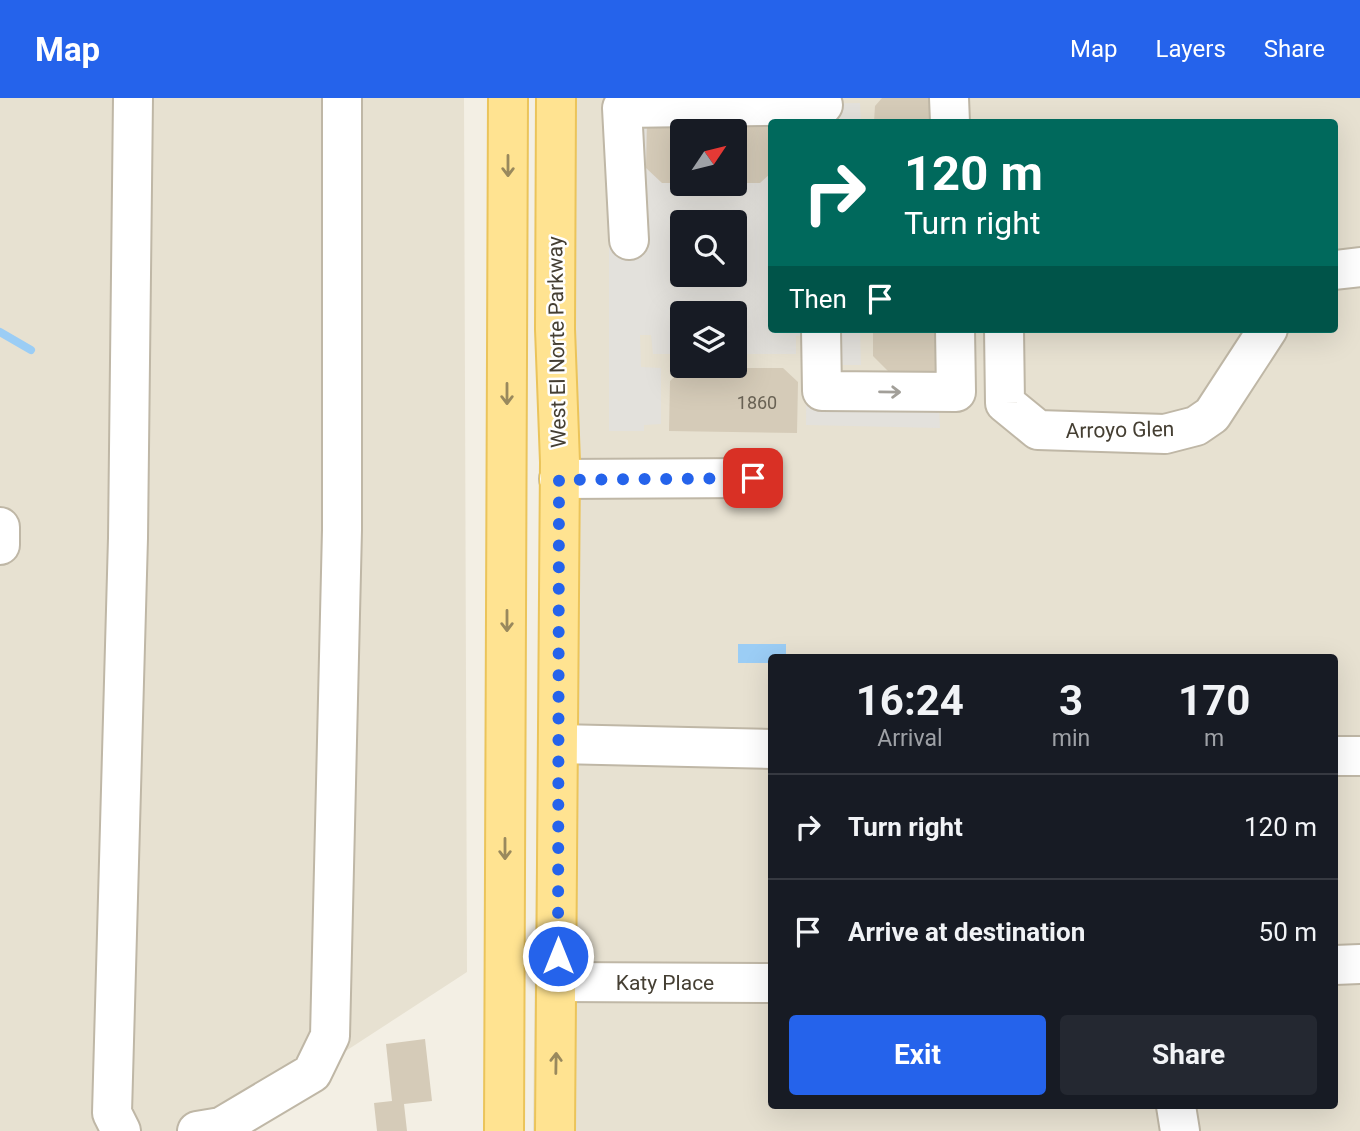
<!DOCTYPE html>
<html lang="en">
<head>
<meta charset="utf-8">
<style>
	:root { --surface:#171b24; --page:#242831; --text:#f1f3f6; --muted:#9ea1a6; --line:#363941; --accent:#2563eb }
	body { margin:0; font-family:Roboto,sans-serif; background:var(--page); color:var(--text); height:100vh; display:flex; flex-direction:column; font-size:26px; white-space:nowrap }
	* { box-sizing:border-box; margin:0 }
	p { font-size:23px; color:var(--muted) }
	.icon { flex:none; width:38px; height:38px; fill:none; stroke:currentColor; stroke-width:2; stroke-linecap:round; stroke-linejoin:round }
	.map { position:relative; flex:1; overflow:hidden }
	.side { position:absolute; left:768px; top:556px; width:570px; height:455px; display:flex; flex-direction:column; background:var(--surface); border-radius:7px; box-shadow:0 7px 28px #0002 }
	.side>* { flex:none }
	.guide { position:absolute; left:768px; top:21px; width:570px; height:214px; border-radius:7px; box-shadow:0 7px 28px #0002; background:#00695c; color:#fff; overflow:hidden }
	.needle { width:46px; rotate:55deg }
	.fabs { position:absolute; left:670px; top:21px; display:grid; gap:14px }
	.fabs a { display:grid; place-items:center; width:77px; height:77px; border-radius:7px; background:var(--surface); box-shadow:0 7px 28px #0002; font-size:35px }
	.pin { position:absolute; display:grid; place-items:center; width:60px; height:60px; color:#fff; margin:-30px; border-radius:14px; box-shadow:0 4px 10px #0006 }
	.me { position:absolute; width:77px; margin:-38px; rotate:0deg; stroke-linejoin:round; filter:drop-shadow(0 0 5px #0008) }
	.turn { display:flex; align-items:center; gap:24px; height:147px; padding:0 21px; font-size:32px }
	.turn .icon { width:91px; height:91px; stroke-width:2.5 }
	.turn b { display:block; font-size:49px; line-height:60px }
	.then { display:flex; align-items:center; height:66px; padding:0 21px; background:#0003; gap:14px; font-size:26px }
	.eta { display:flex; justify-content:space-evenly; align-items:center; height:119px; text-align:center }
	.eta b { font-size:42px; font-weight:700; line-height:49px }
	.primary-button { display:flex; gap:14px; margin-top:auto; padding:14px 21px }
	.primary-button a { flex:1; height:80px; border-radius:7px; background:var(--accent); color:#fff; font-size:28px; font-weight:700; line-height:80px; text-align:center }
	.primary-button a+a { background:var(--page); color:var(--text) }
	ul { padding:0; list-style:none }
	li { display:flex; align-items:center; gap:21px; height:105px; padding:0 21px; border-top:2px solid var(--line) }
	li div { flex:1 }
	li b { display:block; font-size:26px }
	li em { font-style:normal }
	header { display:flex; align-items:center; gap:42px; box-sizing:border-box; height:98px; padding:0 35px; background:var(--accent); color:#fff }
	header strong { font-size:33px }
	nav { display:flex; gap:38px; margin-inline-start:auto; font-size:24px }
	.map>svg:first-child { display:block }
	.residential { fill:#e7e1d1; fill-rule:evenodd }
	.parking { fill:#e3e1dc; fill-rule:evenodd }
	.water { fill:#9bcdf5 }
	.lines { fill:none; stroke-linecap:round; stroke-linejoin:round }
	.stream { stroke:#9bcdf5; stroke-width:8 }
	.building { fill:#d5cbb8 }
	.minor-casing { stroke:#bfb7a6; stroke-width:42 }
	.major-casing { stroke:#ebc45a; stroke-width:42 }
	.minor { stroke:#fff; stroke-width:38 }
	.major { stroke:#ffe391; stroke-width:38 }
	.oneway { stroke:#99895d }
	.oneway2 { stroke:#a29f99 }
	.route { stroke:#2563eb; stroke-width:12; stroke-dasharray:0 21.6 }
	.labels { text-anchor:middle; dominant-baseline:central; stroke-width:5; stroke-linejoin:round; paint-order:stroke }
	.number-label { font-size:18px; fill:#696254 }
	.street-label { font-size:21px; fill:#453f33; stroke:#fff }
</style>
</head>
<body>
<header>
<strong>Map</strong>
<nav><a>Map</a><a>Layers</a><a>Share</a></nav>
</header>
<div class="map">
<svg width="1360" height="1033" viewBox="0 0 1360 1033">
	<rect width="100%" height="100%" fill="#f3efe4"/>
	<path class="residential" d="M 0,0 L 464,0 L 467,874 L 223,1033 L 0,1033 Z
		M 545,0 L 1360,0 L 1360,1033 L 533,1033 ZM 772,24 L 1335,24 L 1335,231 L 772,231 ZM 682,33 L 735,33 L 735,86 L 682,86 ZM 682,124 L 735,124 L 735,177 L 682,177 ZM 682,215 L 735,215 L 735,268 L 682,268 ZM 772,560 L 1335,560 L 1335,1008 L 772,1008 Z"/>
	<path class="parking" d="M 860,5 L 861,24 L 772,24 L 772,231 L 860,231 L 861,267 L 838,267 L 838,276 L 937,277 L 940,330 L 806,327 L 807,238 L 796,238 L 796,256 L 735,256 L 735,215 L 682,215 L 682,256 L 653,256 L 651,237 L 640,237 L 641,269 L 661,270 L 661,326 L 644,327 L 644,333 L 609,333 L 609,8 ZM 682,33 L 735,33 L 735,86 L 682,86 ZM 682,124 L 735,124 L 735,177 L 682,177 Z"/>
	<path class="water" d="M 738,546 L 786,546 L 786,560 L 772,560 L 772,565 L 738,565 Z"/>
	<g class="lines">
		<path class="stream" d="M 0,234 L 31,252"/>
	</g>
	<path class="building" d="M 882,0 L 939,0 L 939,24 L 874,24 L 875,8 Z
		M 647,21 L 772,24 L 772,74 L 760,85 L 735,85 L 735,33 L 682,33 L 682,85 L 662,85 L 646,70 Z
		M 873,231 L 937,231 L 937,273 L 888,273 L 873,258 Z
		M 684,270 L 783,270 L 798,284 L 797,335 L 669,333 L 670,283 Z
		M 425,941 L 432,1003 L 404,1006 L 407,1033 L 377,1033 L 374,1005 L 392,1003 L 386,946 Z"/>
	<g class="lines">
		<defs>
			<path id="minor" d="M 949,0 L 950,24
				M 629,142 L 622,10 L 823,7
				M 1335,172 L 1360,169
				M 821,231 L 822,293 L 956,294 L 955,231
				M 1004,231 L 1005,305 L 1038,332 L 1165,336 L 1196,328 L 1212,317 L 1268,231
				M 559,381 L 753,380
				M 0,429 L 0,447
				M 558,646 L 772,651
				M 1335,658 L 1360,658
				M 1335,867 L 1360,866
				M 558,884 L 772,885
				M 1176,1008 L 1180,1033
				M 121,1033 L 112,1015 L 128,440 L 133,0
				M 197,1033 L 221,1029 L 312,975 L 330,938 L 342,432 L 342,0"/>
			<path id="major" d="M 504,1033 L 508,0
				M 555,1033 L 560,364 L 555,231 L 556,0"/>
		</defs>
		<use href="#minor" class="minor-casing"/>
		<use href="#major" class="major-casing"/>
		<use href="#minor" class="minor"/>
		<use href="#major" class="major"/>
	</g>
	<defs><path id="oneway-shaft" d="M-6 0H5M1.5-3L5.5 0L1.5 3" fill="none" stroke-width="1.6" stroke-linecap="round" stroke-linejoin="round" transform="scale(1.75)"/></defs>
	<g class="oneway">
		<use href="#oneway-shaft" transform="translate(508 68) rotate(90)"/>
		<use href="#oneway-shaft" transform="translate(507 296) rotate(90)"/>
		<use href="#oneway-shaft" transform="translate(507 523) rotate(90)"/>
		<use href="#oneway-shaft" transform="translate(505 751) rotate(90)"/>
		<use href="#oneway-shaft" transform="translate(556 965) rotate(-89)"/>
	</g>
	<use class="oneway2" href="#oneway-shaft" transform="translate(890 294) rotate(1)"/>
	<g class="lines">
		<path class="route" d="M 558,858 L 559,382 L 753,380"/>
	</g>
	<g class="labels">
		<g class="number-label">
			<text x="757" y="304">1860</text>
		</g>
		<g class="street-label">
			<text transform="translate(557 244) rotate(-91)">West El Norte Parkway</text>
			<text transform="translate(1120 332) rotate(-1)">Arroyo Glen</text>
			<text x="665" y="885">Katy Place</text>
		</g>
	</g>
</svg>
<div class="fabs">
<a><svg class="needle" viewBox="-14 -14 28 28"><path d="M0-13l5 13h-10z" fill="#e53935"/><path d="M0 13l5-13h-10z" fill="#9ea1a6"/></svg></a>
<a><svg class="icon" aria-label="search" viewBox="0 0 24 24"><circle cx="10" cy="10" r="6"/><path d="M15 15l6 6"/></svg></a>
<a><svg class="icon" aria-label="layers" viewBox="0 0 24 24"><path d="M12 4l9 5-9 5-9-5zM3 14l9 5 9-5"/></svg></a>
</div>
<div class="pin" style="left:753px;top:380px;background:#d93025"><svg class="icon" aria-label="arrive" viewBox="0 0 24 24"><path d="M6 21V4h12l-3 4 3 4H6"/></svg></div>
<svg class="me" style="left:558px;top:858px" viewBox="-20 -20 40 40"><circle r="17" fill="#2563eb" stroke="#fff" stroke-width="3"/><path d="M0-11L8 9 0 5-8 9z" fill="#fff"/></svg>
<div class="guide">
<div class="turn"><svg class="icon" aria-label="right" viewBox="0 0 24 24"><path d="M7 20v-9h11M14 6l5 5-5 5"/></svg><div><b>120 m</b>Turn right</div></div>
<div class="then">Then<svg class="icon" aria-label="arrive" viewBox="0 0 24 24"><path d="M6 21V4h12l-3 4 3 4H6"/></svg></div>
</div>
<section class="side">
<div class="eta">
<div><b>16:24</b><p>Arrival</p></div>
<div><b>3</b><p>min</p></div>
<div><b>170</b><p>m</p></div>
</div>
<ul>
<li><svg class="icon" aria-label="right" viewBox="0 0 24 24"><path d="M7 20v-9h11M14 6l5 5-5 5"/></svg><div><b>Turn right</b></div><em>120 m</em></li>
<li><svg class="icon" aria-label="arrive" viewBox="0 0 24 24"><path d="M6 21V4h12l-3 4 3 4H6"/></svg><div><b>Arrive at destination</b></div><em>50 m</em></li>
</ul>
<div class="primary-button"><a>Exit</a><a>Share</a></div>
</section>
</div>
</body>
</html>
